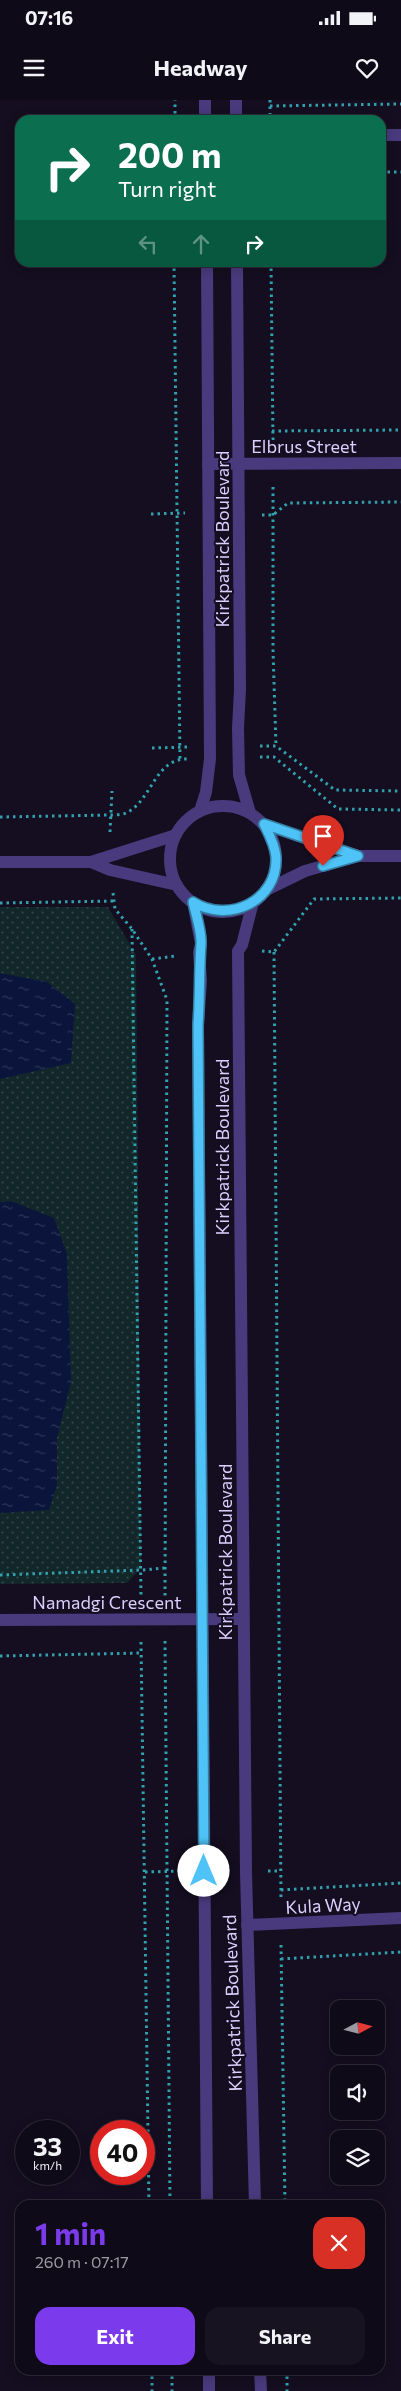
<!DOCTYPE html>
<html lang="en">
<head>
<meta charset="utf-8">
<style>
	:root { --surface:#0f0a18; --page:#181321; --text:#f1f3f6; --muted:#9b9aa2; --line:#2f2b37; --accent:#7c3aed }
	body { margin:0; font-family:Commissioner,sans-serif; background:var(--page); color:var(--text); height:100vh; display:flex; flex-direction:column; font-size:19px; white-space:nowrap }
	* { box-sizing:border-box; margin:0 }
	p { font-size:16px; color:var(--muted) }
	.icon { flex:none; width:28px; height:28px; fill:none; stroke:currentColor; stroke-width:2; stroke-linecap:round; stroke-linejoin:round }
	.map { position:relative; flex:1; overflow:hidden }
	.details { position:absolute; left:15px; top:2100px; width:370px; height:175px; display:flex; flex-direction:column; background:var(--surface); border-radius:15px; box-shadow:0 2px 12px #0003,0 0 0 1px var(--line) }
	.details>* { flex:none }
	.guide { position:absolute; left:15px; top:15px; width:371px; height:152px; border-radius:15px; box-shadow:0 2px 12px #0003,0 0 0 1px var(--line); background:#0b6e4f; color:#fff; overflow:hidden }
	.needle { width:32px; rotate:83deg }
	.fabs { position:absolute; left:330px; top:1900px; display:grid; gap:10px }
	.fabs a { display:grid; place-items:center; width:55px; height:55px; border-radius:10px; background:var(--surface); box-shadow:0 2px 12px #0003,0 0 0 1px var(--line); font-size:25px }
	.speed { position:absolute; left:15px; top:2020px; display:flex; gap:10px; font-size:25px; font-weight:700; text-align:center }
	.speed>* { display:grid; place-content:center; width:65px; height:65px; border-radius:50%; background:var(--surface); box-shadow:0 2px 12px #0003,0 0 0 1px var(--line); line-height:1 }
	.speed small { font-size:12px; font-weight:400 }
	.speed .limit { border:8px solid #d22; background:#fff; color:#111 }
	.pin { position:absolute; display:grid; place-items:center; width:42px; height:42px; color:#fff; margin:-51px -21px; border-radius:50% 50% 50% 0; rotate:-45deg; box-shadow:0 0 5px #0007 }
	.pin .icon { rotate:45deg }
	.me { position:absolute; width:55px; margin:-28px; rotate:0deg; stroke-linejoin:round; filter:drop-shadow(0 0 4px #0008) }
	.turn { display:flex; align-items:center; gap:18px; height:105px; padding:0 20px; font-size:22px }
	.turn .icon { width:65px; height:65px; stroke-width:2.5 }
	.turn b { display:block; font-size:35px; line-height:42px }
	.lanes { display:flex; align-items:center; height:48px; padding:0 20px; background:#0003; justify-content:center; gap:25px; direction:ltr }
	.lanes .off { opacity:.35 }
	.round { display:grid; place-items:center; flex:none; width:52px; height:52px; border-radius:15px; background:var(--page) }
	.head { display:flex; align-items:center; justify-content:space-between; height:85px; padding:0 20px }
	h1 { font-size:30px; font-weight:700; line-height:38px; color:var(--accent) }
	.action { display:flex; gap:10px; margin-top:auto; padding:10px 20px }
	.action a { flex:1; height:58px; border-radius:15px; background:var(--accent); color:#fff; font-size:20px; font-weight:700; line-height:58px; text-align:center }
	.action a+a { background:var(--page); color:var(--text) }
	.status { display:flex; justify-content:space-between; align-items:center; height:35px; padding:0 25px; background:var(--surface); direction:ltr }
	.status svg { height:14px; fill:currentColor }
	header { display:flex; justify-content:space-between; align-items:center; height:65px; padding:0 20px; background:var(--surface); font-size:22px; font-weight:700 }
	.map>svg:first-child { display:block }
	.park { fill:url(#park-dots) }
	.water { fill:url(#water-ripples) }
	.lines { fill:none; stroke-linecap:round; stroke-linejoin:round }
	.path { stroke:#32a1ae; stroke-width:3; stroke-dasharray:2.5 4; stroke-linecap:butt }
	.minor { stroke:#483a7d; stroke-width:12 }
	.tertiary { stroke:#483a7d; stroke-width:12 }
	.route-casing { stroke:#337fa1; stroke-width:12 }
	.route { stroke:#4fc3f7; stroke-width:9 }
	.labels { text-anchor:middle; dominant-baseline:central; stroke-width:4; stroke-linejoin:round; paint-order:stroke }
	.street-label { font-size:18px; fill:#dbcffd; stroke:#140e20 }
</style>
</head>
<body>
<div class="status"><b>07:16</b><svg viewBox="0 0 49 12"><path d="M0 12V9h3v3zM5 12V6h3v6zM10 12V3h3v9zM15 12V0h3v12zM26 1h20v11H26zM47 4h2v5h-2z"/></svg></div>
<header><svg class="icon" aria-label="menu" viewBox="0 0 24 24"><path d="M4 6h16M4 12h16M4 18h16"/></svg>Headway<svg class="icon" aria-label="heart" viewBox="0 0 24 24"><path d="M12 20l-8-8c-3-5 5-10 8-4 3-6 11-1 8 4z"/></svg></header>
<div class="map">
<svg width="401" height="2291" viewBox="0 0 401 2291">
	<defs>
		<pattern id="park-dots" width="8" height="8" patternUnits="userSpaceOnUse" patternTransform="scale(1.25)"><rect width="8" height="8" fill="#11272a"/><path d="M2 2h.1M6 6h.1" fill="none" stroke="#33454a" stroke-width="1.8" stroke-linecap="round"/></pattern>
		<pattern id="water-ripples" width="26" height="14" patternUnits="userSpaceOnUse" patternTransform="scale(1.25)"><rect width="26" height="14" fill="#0b153c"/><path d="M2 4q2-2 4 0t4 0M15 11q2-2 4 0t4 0" fill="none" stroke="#2e3659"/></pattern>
	</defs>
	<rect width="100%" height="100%" fill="#140e20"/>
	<path class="park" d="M 0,807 L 108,807 L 136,855 L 141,1468 L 127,1483 L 0,1484 Z"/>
	<path class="water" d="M 0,873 L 47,882 L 75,904 L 71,963 L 0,979 Z
		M 11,1101 L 54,1118 L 67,1154 L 71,1282 L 57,1338 L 57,1385 L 49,1410 L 0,1413 L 0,1102 Z"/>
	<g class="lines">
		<path class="path" d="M 270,0 L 270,20
			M 270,6 L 401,4
			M 175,20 L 175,0
			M 381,72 L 401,72
			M 174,162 L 180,659
			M 271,162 L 273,341
			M 272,331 L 401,330
			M 273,387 L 273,550 L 276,646
			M 151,414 L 185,413
			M 262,415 L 273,415 L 288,403 L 401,402
			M 260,646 L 276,646 L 335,690 L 401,691
			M 152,648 L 189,647
			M 260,657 L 274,657 L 338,709 L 401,710
			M 0,717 L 110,715 C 115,715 121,715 126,713 C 152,701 154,659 187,659
			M 110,732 L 112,691
			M 113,793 L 115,809 L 132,829 L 152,859 L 167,900 L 165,1497
			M 0,803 L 114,801
			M 132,829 L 141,1498
			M 262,851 L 274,852 L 314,799 L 401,798
			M 274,852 L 281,1801
			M 152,859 L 176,856
			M 0,1475 L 142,1470 L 165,1468
			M 165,1541 L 170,2105
			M 141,1542 L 149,2105
			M 0,1556 L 142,1553
			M 268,1771 L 280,1771
			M 145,1772 L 182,1771
			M 281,1790 L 401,1783
			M 281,1845 L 285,2105
			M 281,1859 L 401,1852
			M 152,2270 L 152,2291
			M 172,2270 L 172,2291
			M 287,2270 L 287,2291"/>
		<path class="minor" d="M 381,35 L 401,35
			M 208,364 L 401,363
			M 0,1520 L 243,1519
			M 247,1825 L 401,1818"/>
		<path class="tertiary" d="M 205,0 L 205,20
			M 236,0 L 236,20
			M 237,162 L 240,590 L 238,628 L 239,675 L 250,713
			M170 759a53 53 0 1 1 106 0a53 53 0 1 1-106 0Z
			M 200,711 L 206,692 L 210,659 L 207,162
			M 263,724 L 358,756
			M 0,762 L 91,762 L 176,735
			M 91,762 L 110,770 L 177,785
			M 266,790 L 305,771 L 358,756 L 401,756
			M 193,802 L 201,844 L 199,852 L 201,881 L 198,925 L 207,2105
			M 253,802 L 242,845 L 238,851 L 246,1772 L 255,2105
			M 209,2270 L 209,2291
			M 260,2270 L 261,2291"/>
	</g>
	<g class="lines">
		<defs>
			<path id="route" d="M 204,1771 L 198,925 C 200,898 199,871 201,844 C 202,832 196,815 193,802 C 229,824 278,801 276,757 C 275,745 269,734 264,724 L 358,756 L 323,766"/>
		</defs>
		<use href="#route" class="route-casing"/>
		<use href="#route" class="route"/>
	</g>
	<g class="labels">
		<g class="street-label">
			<text x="304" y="346">Elbrus Street</text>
			<text transform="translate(222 439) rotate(-90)">Kirkpatrick Boulevard</text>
			<text transform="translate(222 1047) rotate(-90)">Kirkpatrick Boulevard</text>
			<text transform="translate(225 1452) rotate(-90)">Kirkpatrick Boulevard</text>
			<text x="107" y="1502">Namadgi Crescent</text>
			<text transform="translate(323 1805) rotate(-3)">Kula Way</text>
			<text transform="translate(232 1903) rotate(-92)">Kirkpatrick Boulevard</text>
		</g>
	</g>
</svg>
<div class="fabs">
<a><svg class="needle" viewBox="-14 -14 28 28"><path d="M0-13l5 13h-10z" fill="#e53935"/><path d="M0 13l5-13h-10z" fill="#9b9aa2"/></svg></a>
<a><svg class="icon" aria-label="sound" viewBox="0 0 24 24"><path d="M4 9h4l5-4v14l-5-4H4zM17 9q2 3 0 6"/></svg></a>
<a><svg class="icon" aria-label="layers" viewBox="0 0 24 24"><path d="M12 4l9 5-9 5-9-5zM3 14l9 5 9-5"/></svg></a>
</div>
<div class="speed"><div>33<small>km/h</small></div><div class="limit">40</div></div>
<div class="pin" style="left:323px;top:766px;background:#d93025"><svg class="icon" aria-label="arrive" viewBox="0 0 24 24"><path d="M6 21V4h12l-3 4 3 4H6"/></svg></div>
<svg class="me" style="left:204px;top:1771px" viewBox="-20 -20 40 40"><circle r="19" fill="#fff"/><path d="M0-13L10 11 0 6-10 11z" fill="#4fc3f7"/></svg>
<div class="guide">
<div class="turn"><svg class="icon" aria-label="right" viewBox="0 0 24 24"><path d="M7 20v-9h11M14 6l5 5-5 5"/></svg><div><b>200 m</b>Turn right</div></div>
<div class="lanes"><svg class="icon off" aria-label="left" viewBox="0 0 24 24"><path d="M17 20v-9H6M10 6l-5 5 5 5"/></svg><svg class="icon off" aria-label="ahead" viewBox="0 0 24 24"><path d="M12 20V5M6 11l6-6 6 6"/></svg><svg class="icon" aria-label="right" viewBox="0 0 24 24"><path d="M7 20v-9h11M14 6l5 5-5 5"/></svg></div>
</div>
<section class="details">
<div class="head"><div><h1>1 min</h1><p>260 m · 07:17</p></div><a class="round" style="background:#d93025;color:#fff"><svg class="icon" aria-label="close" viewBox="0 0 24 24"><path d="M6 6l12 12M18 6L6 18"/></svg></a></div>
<div class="action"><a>Exit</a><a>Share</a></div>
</section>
</div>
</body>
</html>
